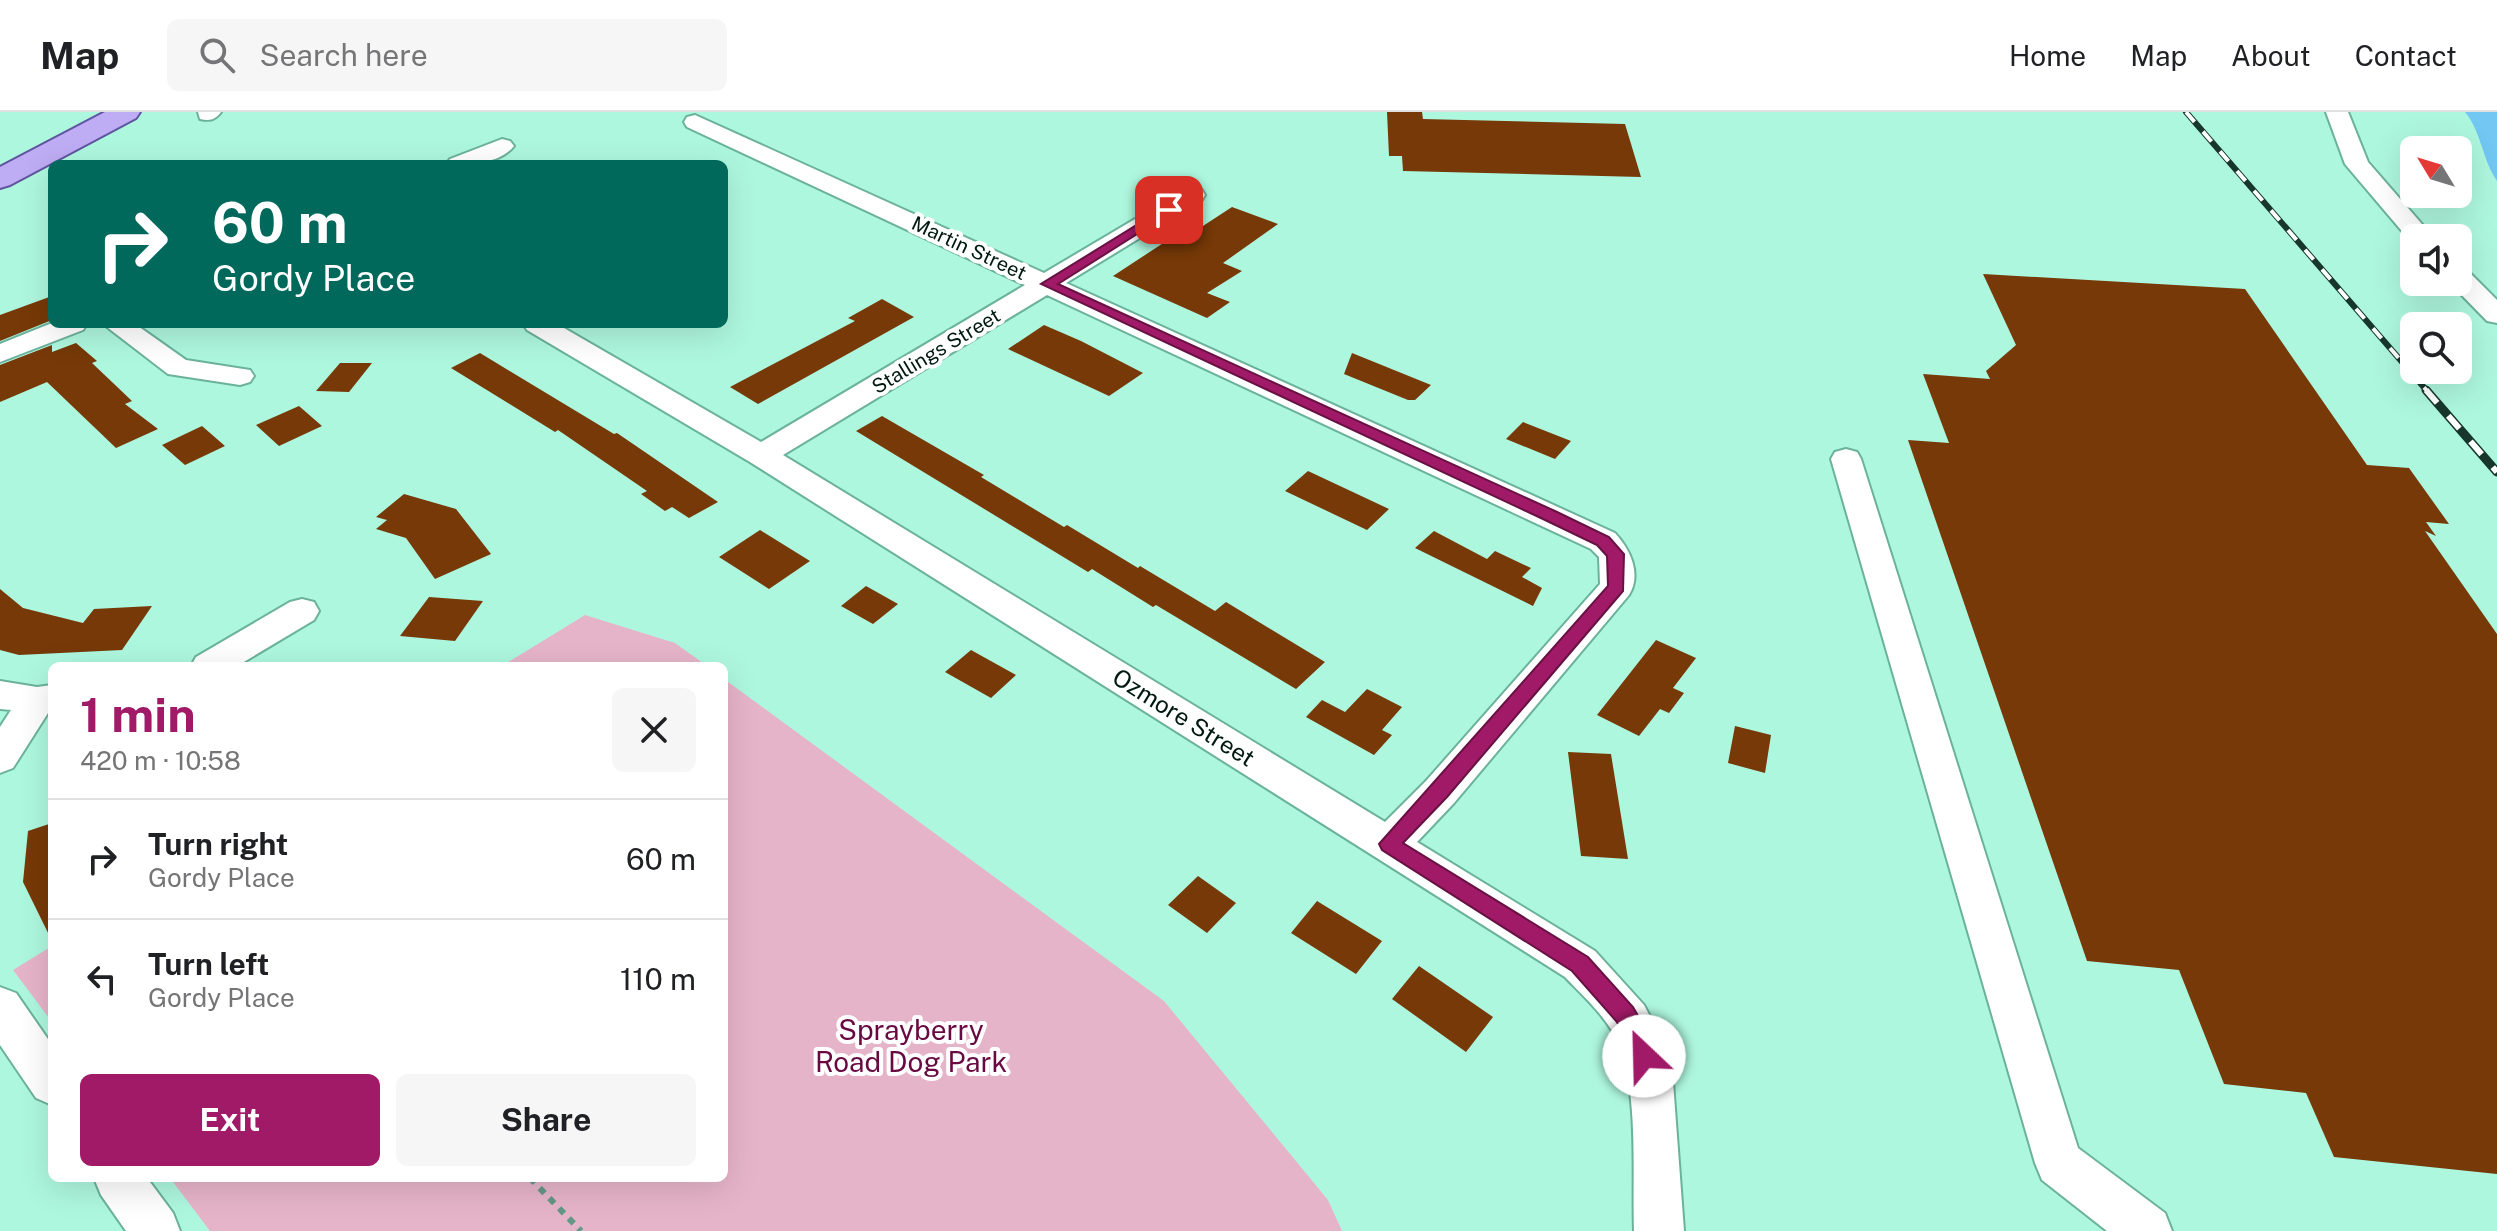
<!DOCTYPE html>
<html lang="en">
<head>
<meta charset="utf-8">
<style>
	:root { --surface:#fff; --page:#f6f6f6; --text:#202124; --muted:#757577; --line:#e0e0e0; --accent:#a01a67 }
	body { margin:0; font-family:"Public Sans",sans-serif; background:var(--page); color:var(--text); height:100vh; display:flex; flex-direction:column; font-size:30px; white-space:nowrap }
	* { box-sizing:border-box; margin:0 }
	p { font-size:26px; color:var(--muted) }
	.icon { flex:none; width:44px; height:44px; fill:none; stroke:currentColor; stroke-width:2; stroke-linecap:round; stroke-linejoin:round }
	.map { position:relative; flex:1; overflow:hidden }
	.side { position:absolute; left:48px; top:550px; width:680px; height:520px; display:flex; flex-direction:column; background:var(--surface); border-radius:12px; box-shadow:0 8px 32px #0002 }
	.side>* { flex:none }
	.top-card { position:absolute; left:48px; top:48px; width:680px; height:168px; border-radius:12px; box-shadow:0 8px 32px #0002; background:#00695c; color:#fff; overflow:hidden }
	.needle { width:52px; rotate:308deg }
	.fabs { position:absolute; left:2400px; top:24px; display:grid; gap:16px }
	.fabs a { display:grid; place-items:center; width:72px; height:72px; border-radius:12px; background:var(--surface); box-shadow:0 8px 32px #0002; font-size:40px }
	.pin { position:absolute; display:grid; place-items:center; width:68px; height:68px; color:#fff; margin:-34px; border-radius:16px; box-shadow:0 4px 12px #0006 }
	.me { position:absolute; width:88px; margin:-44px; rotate:336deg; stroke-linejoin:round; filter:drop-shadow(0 0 6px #0008) }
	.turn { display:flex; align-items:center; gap:28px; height:168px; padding:0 32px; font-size:36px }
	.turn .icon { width:104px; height:104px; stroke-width:2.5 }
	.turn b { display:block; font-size:56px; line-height:68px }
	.round { display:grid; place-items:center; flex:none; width:84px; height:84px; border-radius:12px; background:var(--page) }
	.head { display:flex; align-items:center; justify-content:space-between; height:136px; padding:0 32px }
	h1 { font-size:48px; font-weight:700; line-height:60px; color:var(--accent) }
	.primary-button { display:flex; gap:16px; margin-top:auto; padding:16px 32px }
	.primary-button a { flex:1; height:92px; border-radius:12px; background:var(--accent); color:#fff; font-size:32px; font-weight:700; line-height:92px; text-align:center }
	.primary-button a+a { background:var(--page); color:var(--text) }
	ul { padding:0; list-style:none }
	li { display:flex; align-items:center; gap:24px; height:120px; padding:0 32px; border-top:2px solid var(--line) }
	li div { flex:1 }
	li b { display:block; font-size:30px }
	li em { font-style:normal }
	header { display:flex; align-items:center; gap:48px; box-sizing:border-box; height:112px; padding:0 40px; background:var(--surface); border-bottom:2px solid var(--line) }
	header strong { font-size:38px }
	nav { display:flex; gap:44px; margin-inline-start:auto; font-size:28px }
	.search { width:560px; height:72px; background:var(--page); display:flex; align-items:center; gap:20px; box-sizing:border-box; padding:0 28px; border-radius:12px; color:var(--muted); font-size:30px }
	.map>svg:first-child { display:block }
	.green { fill:#e6b4c9 }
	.water { fill:#72c8f3 }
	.building { fill:#763907 }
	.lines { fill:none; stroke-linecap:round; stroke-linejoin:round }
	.minor-casing { stroke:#6bb29c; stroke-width:4 }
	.major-casing { stroke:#5f559f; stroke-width:4 }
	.path { stroke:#639786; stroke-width:6; stroke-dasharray:7 7; stroke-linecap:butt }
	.minor { fill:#fff; fill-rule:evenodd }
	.major { fill:#beacf4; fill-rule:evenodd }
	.rail-far1-casing { stroke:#17372d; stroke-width:6 }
	.rail-casing { stroke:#17372d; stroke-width:9 }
	.rail-far1 { stroke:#fff; stroke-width:4; stroke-dasharray:13; stroke-linecap:butt }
	.rail { stroke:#fff; stroke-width:6; stroke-dasharray:17; stroke-linecap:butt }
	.route { fill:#a01a67; stroke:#681143; stroke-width:2 }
	.labels { text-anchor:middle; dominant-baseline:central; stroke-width:8; stroke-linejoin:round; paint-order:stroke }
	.far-street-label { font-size:20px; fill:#001911; stroke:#fff }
	.street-label { font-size:24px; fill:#001911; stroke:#fff }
	.near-park-label { font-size:28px; fill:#680a41; stroke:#fff }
</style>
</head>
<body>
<header>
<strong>Map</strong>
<div class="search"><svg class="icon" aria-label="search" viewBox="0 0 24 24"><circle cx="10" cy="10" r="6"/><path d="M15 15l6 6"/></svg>Search here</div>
<nav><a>Home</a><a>Map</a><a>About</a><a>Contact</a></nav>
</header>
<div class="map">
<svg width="2497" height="1119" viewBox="0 0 2497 1119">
	<rect width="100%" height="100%" fill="#aef7df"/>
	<path class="green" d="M 585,503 L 675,531 L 707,554 L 502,554 Z
		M 724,567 L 1164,889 L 1328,1088 L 1342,1119 L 210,1119 L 170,1066 L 724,1066 Z
		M 52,834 L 52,910 L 13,858 Z"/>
	<path class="water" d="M 2465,0 L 2497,0 L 2497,69 C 2482,47 2482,21 2465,0 Z"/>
	<path class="building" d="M 1387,0 L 1422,0 L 1423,7 L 1625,12 L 1641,65 L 1403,59 L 1402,44 L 1389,44 Z
		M 1232,95 L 1278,112 L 1223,151 L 1242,159 L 1207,181 L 1230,190 L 1207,206 L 1113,164 L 1171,126 L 1180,129 Z
		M 1983,162 L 2245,177 L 2367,353 L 2409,356 L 2449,412 L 2426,410 L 2436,424 L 2425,419 L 2497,522 L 2497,1062 L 2334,1045 L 2306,981 L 2224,972 L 2179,858 L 2087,849 L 1908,328 L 1949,331 L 1923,262 L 1990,267 L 1986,259 L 2016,233 Z
		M 52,184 L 52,208 L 0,229 L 0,203 Z
		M 882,187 L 914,205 L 758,292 L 730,275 L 855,209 L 848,206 Z
		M 1044,213 L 1081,229 L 1143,261 L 1109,284 L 1008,237 Z
		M 76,231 L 97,249 L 92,251 L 132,289 L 125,292 L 158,317 L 116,336 L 47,270 L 0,290 L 0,253 L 52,233 L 52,240 Z
		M 480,241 L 614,322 L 617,321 L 718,390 L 689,406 L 672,395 L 665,399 L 641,382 L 647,379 L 558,318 L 555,320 L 451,256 Z
		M 1352,241 L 1431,273 L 1415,288 L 1408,288 L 1344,262 Z
		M 340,251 L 372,251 L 349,280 L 316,279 Z
		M 299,294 L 322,314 L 279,334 L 256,313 Z
		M 882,304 L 984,363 L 981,365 L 1064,415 L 1067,413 L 1138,456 L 1140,454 L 1215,499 L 1226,490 L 1325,550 L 1296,577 L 1156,493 L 1153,495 L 1092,457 L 1088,460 L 856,319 Z
		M 1523,310 L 1571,329 L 1555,347 L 1506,327 Z
		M 202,314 L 225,334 L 185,353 L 162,333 Z
		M 1308,359 L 1389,397 L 1367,418 L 1285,379 Z
		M 404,382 L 456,397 L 491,442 L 435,467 L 406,426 L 376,417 L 387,408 L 376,405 Z
		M 760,418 L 810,449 L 769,477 L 719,445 Z
		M 1434,419 L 1487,447 L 1495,439 L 1531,456 L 1522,465 L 1542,476 L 1533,494 L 1415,436 Z
		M 866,474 L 898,492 L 873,512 L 841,494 Z
		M 0,477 L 23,496 L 83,511 L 94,497 L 152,494 L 122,538 L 19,543 L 0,538 Z
		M 429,485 L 483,489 L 455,529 L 400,524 Z
		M 1656,528 L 1696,546 L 1673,576 L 1684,581 L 1669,601 L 1660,597 L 1639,624 L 1597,603 Z
		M 971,538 L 1016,563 L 991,586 L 945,560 Z
		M 1367,577 L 1402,595 L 1382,618 L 1392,623 L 1374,643 L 1306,605 L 1322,588 L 1345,600 Z
		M 1735,614 L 1771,623 L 1765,661 L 1728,651 Z
		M 1568,640 L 1611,642 L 1628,747 L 1581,744 Z
		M 52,711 L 52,829 L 23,770 L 28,719 Z
		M 1198,764 L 1236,791 L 1207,821 L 1168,793 Z
		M 1317,789 L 1382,829 L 1356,862 L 1291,821 Z
		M 1419,854 L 1493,905 L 1466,940 L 1392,887 Z"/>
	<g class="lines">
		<defs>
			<path id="minor" d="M 198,0 L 221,0 C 215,8 210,9 200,7 Z
				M 2326,0 L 2348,0 L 2368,50 L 2434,126 L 2414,126 L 2412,131 L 2345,52 Z
				M 695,3 L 1044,161 L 1184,78 L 1202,78 L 1205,83 L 1202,88 L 1066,171 L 1615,421 C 1630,437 1642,462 1629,483 L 1454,691 L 1417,730 L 1595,839 L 1644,893 L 1663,929 L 1673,970 L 1684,1119 L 1634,1119 C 1632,1062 1639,986 1619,933 C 1609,907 1584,885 1565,865 L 750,350 L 527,218 L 523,212 L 557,212 L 761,330 L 1025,173 L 687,15 L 684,10 L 687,5 ZM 1047,183 L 1591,437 L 1599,445 L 1600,472 L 1426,669 L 1385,710 L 783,343 Z
				M 502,27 L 510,29 L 514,34 C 499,53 468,52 446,52 L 450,47 Z
				M 2458,156 L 2467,158 L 2497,188 L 2497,211 L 2487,209 L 2449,170 L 2458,170 Z
				M 52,211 L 87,212 L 83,218 L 0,250 L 0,232 Z
				M 103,212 L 135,212 L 186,248 L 250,258 L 254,264 L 250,270 L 240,273 L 168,262 Z
				M 1846,337 L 1857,340 L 1861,347 L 2078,1036 L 2165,1101 L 2172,1119 L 2107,1119 L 2042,1068 L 2035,1051 L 1831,347 L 1835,340 Z
				M 302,487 L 314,490 L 319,499 L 314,508 L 237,554 L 191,554 L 196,545 L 290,490 Z
				M 0,569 L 37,575 L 52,573 L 52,601 L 48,601 L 13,656 L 0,661 L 0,615 L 11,598 L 0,597 Z
				M 0,875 L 16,881 L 52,933 L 52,993 L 36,986 L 0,933 Z
				M 94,1066 L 147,1066 L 173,1101 L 180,1119 L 126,1119 L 101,1083 Z"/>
			<path id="major" d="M 105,0 L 140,0 L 136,6 L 10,73 L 0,76 L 0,55 Z"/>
		</defs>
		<use href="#minor" class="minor-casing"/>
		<use href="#major" class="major-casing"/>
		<path class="path" d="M 530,1066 L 581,1119"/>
		<use href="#minor" class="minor"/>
		<use href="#major" class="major"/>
		<defs>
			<path id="rail-far1" d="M 2186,0 L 2428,280"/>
			<path id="rail" d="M 2426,278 L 2497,360"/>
		</defs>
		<use href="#rail-far1" class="rail-far1-casing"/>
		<use href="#rail" class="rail-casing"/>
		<use href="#rail-far1" class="rail-far1"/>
		<use href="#rail" class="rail"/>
	</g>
	<path class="route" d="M 1164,96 L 1175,98 L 1058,172 L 1555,399 L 1609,425 L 1624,442 L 1623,479 L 1447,685 L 1403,731 L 1588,845 L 1633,895 L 1648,921 L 1655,944 L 1652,952 L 1644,955 L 1636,952 L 1617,910 L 1572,859 L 1382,738 L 1379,732 L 1608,474 L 1607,444 L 1597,433 L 1543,407 L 1041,172 Z"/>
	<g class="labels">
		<g class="far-street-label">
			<text transform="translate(969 136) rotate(25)">Martin Street</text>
			<text transform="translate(936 239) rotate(-31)">Stallings Street</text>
		</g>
		<g class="street-label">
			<text transform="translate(1184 605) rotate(32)">Ozmore Street</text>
		</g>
		<g class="near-park-label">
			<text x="911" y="917">Sprayberry<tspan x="911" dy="32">Road Dog Park</tspan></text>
		</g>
	</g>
</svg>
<div class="fabs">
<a><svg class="needle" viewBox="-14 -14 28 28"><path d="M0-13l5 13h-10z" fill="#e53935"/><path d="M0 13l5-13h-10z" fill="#757577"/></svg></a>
<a><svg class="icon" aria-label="sound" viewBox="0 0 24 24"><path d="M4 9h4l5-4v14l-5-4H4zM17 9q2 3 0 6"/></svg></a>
<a><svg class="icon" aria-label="search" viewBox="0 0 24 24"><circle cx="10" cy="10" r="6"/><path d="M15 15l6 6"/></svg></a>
</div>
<div class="pin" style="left:1169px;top:98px;background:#d93025"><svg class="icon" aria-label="arrive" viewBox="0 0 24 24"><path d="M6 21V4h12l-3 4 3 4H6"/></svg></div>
<svg class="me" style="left:1644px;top:944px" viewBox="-20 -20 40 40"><circle r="19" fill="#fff"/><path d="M0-13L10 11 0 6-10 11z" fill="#a01a67"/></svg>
<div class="top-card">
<div class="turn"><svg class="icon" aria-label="right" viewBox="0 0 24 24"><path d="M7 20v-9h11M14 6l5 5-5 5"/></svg><div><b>60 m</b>Gordy Place</div></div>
</div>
<section class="side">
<div class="head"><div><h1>1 min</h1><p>420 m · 10:58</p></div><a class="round"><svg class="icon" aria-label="close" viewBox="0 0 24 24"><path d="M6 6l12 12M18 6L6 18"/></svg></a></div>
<ul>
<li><svg class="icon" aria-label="right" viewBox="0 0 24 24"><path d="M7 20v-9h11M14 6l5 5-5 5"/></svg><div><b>Turn right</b><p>Gordy Place</p></div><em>60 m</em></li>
<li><svg class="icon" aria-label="left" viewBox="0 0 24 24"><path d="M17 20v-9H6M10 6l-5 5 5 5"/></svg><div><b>Turn left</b><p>Gordy Place</p></div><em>110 m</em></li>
</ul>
<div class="primary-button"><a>Exit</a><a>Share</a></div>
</section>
</div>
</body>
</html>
